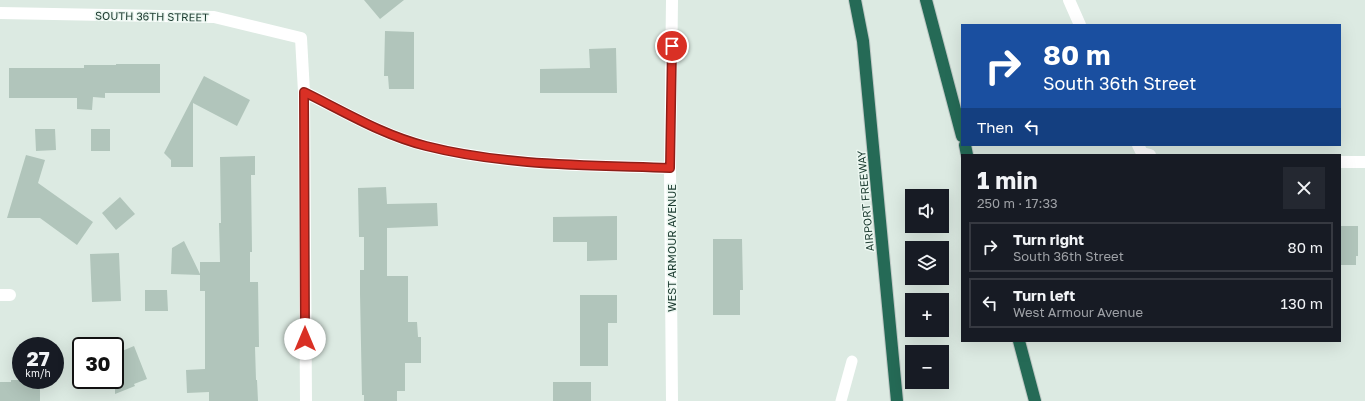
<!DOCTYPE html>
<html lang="en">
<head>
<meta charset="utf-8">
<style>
	:root { --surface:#171b24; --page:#242831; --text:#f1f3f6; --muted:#9ea1a6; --line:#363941 }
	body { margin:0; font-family:"Golos Text",sans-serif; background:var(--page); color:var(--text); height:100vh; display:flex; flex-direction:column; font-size:15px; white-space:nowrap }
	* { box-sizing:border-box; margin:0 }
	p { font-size:13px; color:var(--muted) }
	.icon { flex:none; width:22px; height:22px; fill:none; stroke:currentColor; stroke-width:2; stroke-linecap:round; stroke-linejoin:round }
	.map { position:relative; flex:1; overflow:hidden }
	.panel { position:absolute; left:961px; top:154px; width:380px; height:188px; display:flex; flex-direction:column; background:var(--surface); border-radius:0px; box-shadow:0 4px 16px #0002 }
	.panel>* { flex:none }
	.top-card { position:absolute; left:961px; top:24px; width:380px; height:122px; border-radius:0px; box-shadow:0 4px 16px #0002; background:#1a4fa0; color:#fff; overflow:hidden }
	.buttons { position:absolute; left:905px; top:189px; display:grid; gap:8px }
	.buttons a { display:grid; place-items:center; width:44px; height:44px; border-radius:0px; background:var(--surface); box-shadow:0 4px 16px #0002; font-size:20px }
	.speed { position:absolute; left:12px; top:337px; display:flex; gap:8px; font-size:20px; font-weight:700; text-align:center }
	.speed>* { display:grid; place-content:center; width:52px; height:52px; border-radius:50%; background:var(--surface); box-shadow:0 4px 16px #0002; line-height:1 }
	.speed small { font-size:10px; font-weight:400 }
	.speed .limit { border:2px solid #111; border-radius:6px; background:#fff; color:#111 }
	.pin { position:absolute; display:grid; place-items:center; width:34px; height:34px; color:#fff; margin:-17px; border:2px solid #fff; border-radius:50%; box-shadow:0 1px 4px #0007 }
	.me { position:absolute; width:44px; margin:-22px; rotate:0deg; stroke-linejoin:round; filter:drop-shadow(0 0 3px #0008) }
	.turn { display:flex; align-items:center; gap:14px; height:84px; padding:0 16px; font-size:18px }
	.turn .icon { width:52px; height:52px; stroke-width:2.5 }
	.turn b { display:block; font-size:28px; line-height:34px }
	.then { display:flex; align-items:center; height:38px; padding:0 16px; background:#0003; gap:8px; font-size:15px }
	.round { display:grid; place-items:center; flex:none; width:42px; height:42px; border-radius:0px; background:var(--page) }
	.summary { display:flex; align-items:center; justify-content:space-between; height:68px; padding:0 16px }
	h1 { font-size:24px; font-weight:700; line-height:30px }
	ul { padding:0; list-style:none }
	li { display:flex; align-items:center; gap:12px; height:50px; margin:0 8px 6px; padding:0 8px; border:2px solid var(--line); border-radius:0px }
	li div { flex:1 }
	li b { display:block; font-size:15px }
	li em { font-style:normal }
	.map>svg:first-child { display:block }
	.building { fill:#b1c5bb }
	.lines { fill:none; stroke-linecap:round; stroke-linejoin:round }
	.highway-casing { stroke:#bfc8c5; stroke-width:14 }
	.lane { stroke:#fff; stroke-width:11 }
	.street { stroke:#fff; stroke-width:12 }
	.highway { stroke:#256a56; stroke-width:12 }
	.route-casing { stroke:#8d1f18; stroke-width:10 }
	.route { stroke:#d93025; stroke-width:7 }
	.labels { text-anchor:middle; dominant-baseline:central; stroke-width:3; stroke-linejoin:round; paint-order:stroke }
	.street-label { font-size:11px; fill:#1c3b30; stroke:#ecf7f1 }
</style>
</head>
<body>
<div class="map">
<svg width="1365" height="401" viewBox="0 0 1365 401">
	<rect width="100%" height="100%" fill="#dceae2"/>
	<path class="building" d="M 364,0 L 404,0 L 380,19 Z
		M 385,31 L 414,32 L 414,89 L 389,89 L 388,76 L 384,76 Z
		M 616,48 L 617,93 L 540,93 L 540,69 L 590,68 L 589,49 Z
		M 116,64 L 160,64 L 160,93 L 105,93 L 105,98 L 93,97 L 92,110 L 77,109 L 77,98 L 9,98 L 9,68 L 84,68 L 84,65 L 116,65 Z
		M 204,76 L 250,100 L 237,126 L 193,103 L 193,167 L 171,167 L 171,160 L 164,153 Z
		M 35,129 L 55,129 L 56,150 L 36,151 Z
		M 91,129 L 110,129 L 110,151 L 91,151 Z
		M 26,155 L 45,160 L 38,183 L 93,222 L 77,245 L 40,218 L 7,218 Z
		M 255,156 L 255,175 L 251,175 L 252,252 L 250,252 L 250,282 L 258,282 L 259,347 L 255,347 L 256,380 L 257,380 L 258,401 L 209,401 L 209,392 L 187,393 L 186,370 L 205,369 L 205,291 L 200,291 L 200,275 L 171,274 L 172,248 L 184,241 L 200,274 L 200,262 L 220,262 L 219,223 L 221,223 L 220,157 Z
		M 386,187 L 387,204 L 437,203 L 438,226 L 387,228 L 387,276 L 408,276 L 408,322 L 417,322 L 418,337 L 421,337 L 421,363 L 405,363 L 405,391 L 397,391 L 397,401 L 364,401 L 364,395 L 362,395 L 360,294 L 360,270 L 364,270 L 364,237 L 359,237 L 358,188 Z
		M 120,197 L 135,214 L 116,230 L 102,213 Z
		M 617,216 L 617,260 L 587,261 L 587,242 L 553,242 L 553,217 Z
		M 1340,226 L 1358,226 L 1358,256 L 1356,256 L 1356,265 L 1340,265 Z
		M 713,239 L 742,239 L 743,290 L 740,290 L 740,315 L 713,315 Z
		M 119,253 L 121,301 L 92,302 L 90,254 Z
		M 145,290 L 167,290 L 168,311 L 145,311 Z
		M 580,295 L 617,295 L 617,323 L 608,323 L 608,366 L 580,366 Z
		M 134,346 L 147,379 L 134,384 L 135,386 L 115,394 L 115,354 Z
		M 11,380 L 40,380 L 40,401 L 0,401 L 0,382 L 11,382 Z
		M 553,382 L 591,382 L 591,401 L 553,401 Z"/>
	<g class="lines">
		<defs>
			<path id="highway" d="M 855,0 L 863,41 L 897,401
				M 926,0 L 962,136
				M 965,145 L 967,155
				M 1019,341 L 1035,401"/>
		</defs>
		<use href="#highway" class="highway-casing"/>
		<path class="lane" d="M 841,401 L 852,361"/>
		<path class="street" d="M 672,0 L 670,168 L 672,401
			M 1069,0 L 1080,25
			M 0,13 L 214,17 L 301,38 L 304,92 C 343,111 382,135 426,146 C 505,166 589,165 670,168
			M 304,92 L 306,401
			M 1138,145 L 1142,153 L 1150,155
			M 1340,162 L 1365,162
			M 0,295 L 10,295"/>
		<use href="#highway" class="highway"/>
	</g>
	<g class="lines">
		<defs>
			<path id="route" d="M 305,339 L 304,92 C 343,111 382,135 426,146 C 505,166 589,165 670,168 L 672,46"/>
		</defs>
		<use href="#route" class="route-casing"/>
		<use href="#route" class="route"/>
	</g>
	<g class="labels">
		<g class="street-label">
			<text transform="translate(152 16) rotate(1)">SOUTH 36TH STREET</text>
			<text transform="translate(865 201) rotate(-95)">AIRPORT FREEWAY</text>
			<text transform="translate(671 248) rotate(-90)">WEST ARMOUR AVENUE</text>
		</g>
	</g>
</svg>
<div class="buttons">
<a><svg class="icon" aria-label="sound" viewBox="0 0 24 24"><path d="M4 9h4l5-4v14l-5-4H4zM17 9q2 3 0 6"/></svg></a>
<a><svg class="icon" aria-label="layers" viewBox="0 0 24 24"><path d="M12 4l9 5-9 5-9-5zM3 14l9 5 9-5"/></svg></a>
<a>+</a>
<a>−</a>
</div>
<div class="speed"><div>27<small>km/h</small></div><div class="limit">30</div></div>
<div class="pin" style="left:672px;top:46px;background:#d93025"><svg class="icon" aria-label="arrive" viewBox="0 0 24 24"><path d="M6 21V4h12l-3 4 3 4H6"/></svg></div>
<svg class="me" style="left:305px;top:339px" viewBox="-20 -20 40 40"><circle r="19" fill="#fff"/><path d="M0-13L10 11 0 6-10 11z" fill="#d93025"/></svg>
<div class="top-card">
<div class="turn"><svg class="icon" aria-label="right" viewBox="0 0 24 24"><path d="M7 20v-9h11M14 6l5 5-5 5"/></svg><div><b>80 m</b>South 36th Street</div></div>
<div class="then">Then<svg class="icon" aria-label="left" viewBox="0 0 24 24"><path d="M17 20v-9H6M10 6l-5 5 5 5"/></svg></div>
</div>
<section class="panel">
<div class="summary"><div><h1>1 min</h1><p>250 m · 17:33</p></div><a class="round"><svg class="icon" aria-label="close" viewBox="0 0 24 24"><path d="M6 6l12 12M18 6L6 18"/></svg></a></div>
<ul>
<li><svg class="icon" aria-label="right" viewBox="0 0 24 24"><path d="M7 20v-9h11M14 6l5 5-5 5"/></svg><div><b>Turn right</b><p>South 36th Street</p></div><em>80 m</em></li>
<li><svg class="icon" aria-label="left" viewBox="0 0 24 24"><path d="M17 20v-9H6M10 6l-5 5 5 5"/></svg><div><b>Turn left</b><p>West Armour Avenue</p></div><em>130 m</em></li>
</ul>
</section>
</div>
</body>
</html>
